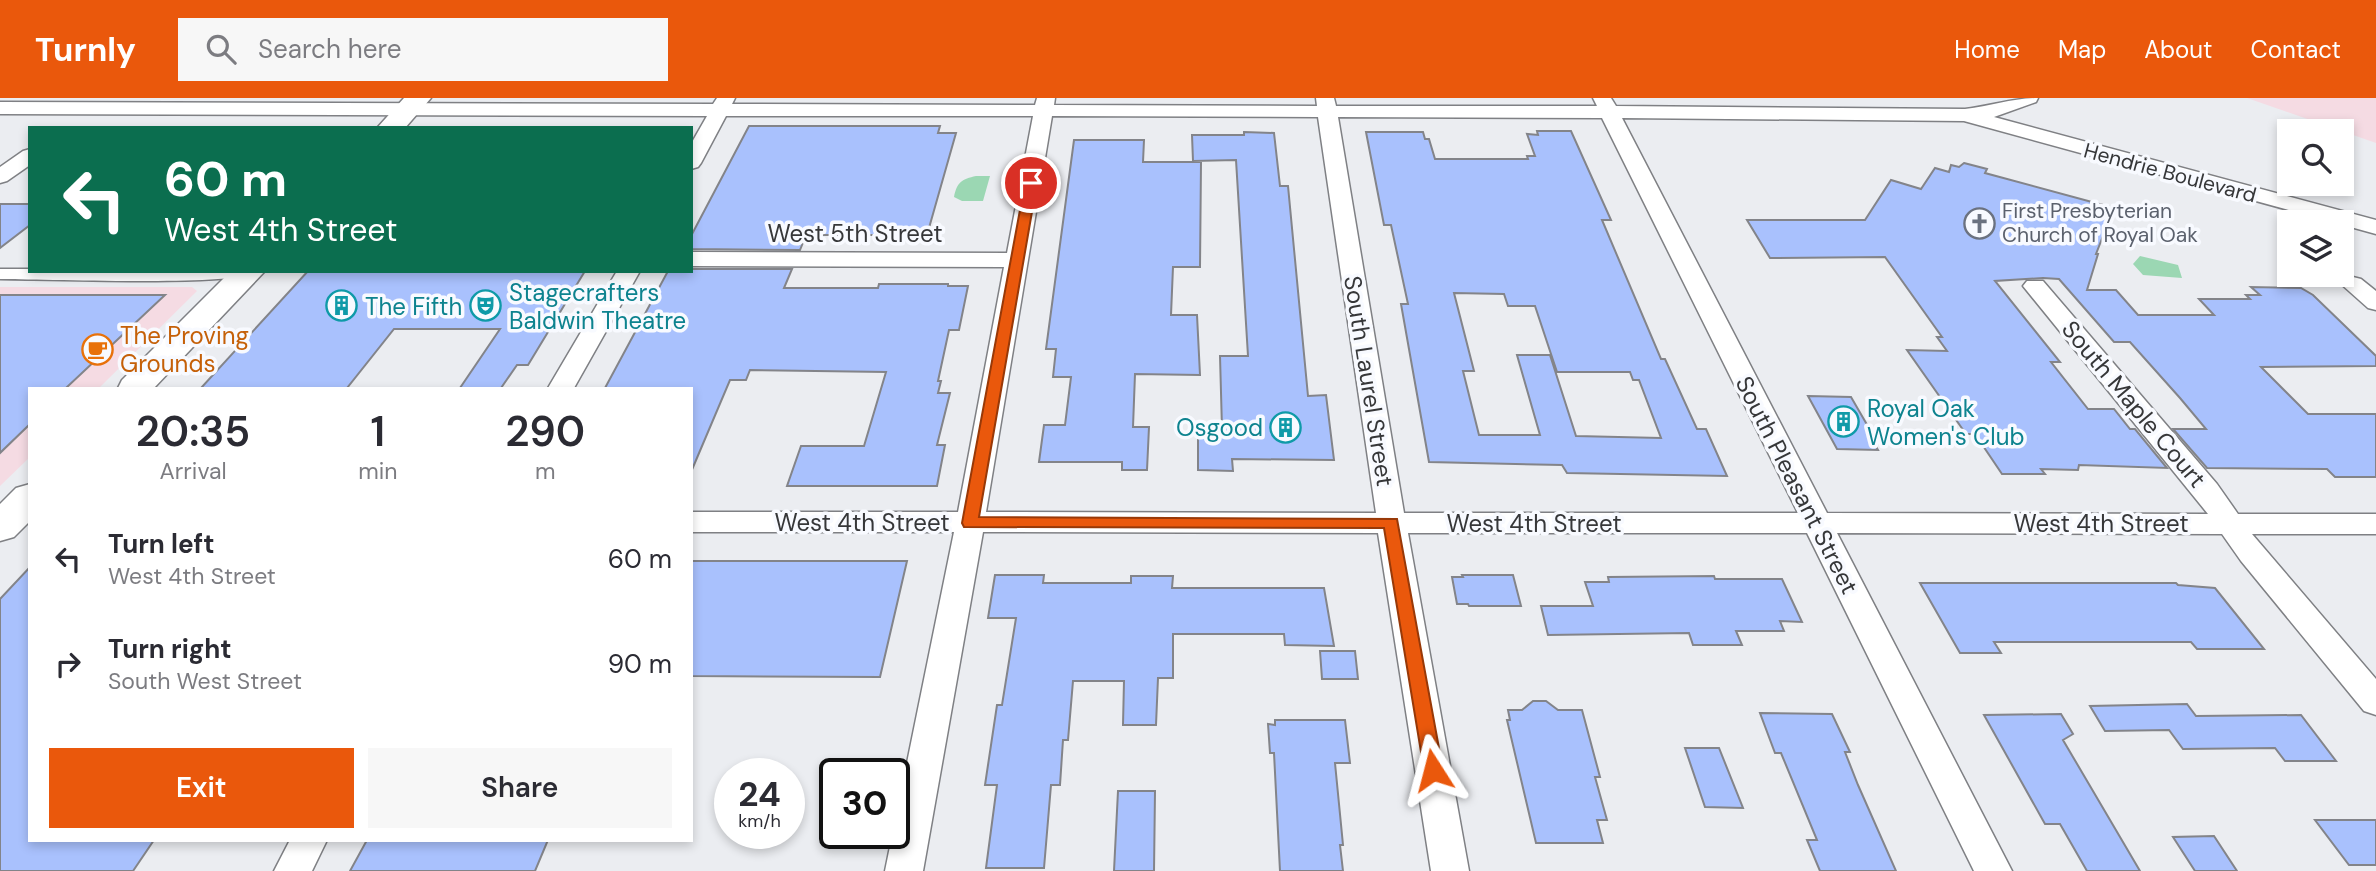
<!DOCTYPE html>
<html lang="en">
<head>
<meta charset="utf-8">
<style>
	:root { --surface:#fff; --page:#f7f7f7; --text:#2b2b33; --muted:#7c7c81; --accent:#ea580c }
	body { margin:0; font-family:"DM Sans",sans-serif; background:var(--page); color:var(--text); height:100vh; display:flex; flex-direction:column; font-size:26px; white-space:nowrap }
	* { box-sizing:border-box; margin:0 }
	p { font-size:23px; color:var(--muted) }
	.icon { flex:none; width:38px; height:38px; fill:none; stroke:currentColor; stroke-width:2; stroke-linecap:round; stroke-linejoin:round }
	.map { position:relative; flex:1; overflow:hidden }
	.side { position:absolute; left:28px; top:289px; width:665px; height:455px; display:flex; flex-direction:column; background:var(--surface); border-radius:0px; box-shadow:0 4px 10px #0003 }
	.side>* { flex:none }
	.banner { position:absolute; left:28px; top:28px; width:665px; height:147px; border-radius:0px; box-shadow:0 4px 10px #0003; background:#0b6e4f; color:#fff; overflow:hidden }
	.fabs { position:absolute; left:2277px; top:21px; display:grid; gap:14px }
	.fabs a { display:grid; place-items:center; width:77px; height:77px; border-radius:0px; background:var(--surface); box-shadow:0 4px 10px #0003; font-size:35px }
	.speed { position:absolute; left:714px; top:660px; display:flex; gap:14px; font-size:35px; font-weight:700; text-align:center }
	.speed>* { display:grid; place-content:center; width:91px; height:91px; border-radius:50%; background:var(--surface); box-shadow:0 4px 10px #0003; line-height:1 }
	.speed small { font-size:18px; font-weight:400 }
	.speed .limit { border:4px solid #111; border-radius:10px; background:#fff; color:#111 }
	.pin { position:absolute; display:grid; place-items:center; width:60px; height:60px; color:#fff; margin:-30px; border:4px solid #fff; border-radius:50%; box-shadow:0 2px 7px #0007 }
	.me { position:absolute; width:77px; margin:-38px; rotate:351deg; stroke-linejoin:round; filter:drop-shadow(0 0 5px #0008) }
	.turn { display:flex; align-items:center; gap:24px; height:147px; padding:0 21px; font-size:32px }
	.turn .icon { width:91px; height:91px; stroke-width:2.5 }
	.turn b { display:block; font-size:49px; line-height:60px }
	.eta { display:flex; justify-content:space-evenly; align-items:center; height:119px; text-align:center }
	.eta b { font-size:42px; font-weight:600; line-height:49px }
	.primary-button { display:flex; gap:14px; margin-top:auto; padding:14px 21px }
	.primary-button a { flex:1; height:80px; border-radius:0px; background:var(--accent); color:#fff; font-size:28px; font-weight:600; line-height:80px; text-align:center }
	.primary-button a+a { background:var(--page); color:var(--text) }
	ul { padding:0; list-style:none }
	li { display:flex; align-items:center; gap:21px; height:105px; padding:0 21px }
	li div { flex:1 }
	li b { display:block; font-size:26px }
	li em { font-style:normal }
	header { display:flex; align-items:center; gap:42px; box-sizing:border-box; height:98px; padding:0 35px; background:var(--accent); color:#fff }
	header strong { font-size:33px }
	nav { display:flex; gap:38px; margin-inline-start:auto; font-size:24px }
	.search { width:490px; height:63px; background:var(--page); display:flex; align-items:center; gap:18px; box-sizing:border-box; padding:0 24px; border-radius:0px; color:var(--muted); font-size:26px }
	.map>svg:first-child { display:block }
	.commercial { fill:#f5dbe3 }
	.green { fill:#9bd7b3 }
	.building { fill:#a9c1fd; stroke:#838489; stroke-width:2; fill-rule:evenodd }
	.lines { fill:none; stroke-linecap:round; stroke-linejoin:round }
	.pedestrian-casing { stroke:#7f8084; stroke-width:3 }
	.minor-casing { stroke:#7f8084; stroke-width:3 }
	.secondary-casing { stroke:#7f8084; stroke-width:3 }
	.pedestrian { fill:#fff; fill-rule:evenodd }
	.minor { fill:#fff; fill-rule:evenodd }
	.secondary { fill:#fff; fill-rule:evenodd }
	.route { fill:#ea580c; stroke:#983908; stroke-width:2 }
	.labels { text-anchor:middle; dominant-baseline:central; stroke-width:7; stroke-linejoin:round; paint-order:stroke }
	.far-street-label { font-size:21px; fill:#363739; stroke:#f8faff }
	.far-worship-label { font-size:21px; fill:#5b616d; stroke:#f8faff; text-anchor:start }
	.street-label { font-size:24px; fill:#363739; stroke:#f8faff }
	.culture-label { font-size:24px; fill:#0d838f; stroke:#f8faff; text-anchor:start }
	.food-label { font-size:24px; fill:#c56008; stroke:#f8faff; text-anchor:start }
</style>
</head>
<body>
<header>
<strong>Turnly</strong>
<div class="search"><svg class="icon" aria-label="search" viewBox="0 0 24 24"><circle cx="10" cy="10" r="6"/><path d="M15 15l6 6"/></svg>Search here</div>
<nav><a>Home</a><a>Map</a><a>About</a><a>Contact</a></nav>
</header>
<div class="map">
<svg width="2376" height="773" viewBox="0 0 2376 773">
	<rect width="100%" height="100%" fill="#ebedf1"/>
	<path class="commercial" d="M 2247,0 L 2376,0 L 2376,45 Z
		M 0,189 L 192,189 L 197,193 L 99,290 L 30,290 L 30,359 L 0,388 Z"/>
	<path class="green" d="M 976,78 L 990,78 L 983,103 L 962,103 L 954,99 C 957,84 962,81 976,78 Z
		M 2140,158 L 2178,167 L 2182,180 L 2143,177 L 2133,166 Z"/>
	<path class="building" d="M 749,28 L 940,28 L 938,35 L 956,35 L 927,137 L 806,137 L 800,152 L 691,151 L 691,138 Z
		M 1537,33 L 1571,33 L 1611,122 L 1602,122 L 1661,261 L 1665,261 L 1697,331 L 1706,331 L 1727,378 L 1567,375 L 1562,367 L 1429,364 L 1401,206 L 1408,206 L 1391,127 L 1384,127 L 1366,34 L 1423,34 L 1425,41 L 1429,41 L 1435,61 L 1528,61 L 1527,58 L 1535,58 L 1527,36 L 1538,37 ZM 1454,195 L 1504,196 L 1508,208 L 1535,208 L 1557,274 L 1630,274 L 1633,282 L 1639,282 L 1661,340 L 1576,338 L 1550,257 L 1517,257 L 1540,337 L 1479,337 L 1463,273 L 1474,273 Z
		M 1244,34 L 1274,35 L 1280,88 L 1288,88 L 1308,298 L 1326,297 L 1334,362 L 1232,361 L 1233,373 L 1198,372 L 1198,336 L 1208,336 L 1208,331 L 1222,331 L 1220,258 L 1248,258 L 1236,62 L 1193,63 L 1192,37 L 1244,37 Z
		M 1074,42 L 1144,42 L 1143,64 L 1201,64 L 1200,169 L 1173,169 L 1171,217 L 1197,217 L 1200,277 L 1135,276 L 1133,329 L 1149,329 L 1147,372 L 1122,372 L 1122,364 L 1039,364 L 1044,327 L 1065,327 L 1071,279 L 1053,279 L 1056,251 L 1046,251 Z
		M 1964,65 L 1987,71 L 1985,75 L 2114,110 L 2096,156 L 2098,156 L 2087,192 L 2116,192 L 2138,217 L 2214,217 L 2199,201 L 2250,201 L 2246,197 L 2260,197 L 2251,189 L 2301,190 L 2313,197 L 2376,258 L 2376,268 L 2261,269 L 2308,316 L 2376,316 L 2376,379 L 2335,379 L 2327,371 L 2207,370 L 2173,331 L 2206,331 L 2180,300 L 2130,244 L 2114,244 L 2059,181 L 2043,180 L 1995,183 L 2060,264 L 2051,264 L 2088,311 L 2114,311 L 2130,331 L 2135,331 L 2167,370 L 2079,367 L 2078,372 L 2041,371 L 2045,376 L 2002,376 L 1975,336 L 1966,336 L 1907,252 L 1947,253 L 1937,239 L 1942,239 L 1885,159 L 1770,160 L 1747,122 L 1865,122 L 1891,82 L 1921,91 L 1935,70 L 1949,74 L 1951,67 L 1959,69 Z
		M 0,106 L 30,106 L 30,127 L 0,150 Z
		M 691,171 L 792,171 L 784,190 L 878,190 L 879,186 L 948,186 L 948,188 L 968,188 L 959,232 L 949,232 L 938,283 L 941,283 L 938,295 L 950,295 L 937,347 L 945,347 L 937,388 L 787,388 L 801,348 L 864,348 L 886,274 L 750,272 L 746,282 L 730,282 L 691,374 L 691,290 L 605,290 L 668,173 L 691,173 Z
		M 308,173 L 585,173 L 528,267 L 517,267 L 501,290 L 460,290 L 500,231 L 394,231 L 347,290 L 201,290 Z
		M 0,197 L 165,197 L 66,290 L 30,290 L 30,326 L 0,355 Z
		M 1808,298 L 1851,299 L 1873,337 L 1869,337 L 1878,352 L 1837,351 Z
		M 691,463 L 907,463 L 880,579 L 691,578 Z
		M 30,469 L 30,742 L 154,742 L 133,773 L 0,773 L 0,501 Z
		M 995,477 L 1044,477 L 1043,485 L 1131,485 L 1131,478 L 1173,478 L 1172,490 L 1324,490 L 1334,548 L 1285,547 L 1284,536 L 1173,536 L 1173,580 L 1158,580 L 1156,627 L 1123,627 L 1124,583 L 1073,583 L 1068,642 L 1063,642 L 1060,687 L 1051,687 L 1044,770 L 986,770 L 997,687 L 985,687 L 997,607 L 1002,607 L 1016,520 L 988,520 Z
		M 1462,477 L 1513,477 L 1521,508 L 1469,508 L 1468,506 L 1457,506 L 1452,479 L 1463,479 Z
		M 1714,478 L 1715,481 L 1782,481 L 1802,524 L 1780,523 L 1784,533 L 1736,533 L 1742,547 L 1693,547 L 1689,535 L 1548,537 L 1541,508 L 1593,508 L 1585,484 L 1609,484 L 1608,479 Z
		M 1920,485 L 2176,485 L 2178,487 L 2215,490 L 2264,551 L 2197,551 L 2191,544 L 1994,544 L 2001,555 L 1960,555 Z
		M 1320,553 L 1355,553 L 1358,581 L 1322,581 Z
		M 1533,603 L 1546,603 L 1558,612 L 1582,612 L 1600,679 L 1595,679 L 1607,722 L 1597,722 L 1603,745 L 1536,745 L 1507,622 L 1510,622 L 1508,612 L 1522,612 Z
		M 2187,606 L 2196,618 L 2301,617 L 2336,663 L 2285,663 L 2275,650 L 2183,651 L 2169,632 L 2105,633 L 2090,608 Z
		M 1760,615 L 1832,616 L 1850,654 L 1845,654 L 1858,687 L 1896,773 L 1820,773 L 1807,742 L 1817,742 L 1781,655 L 1775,655 Z
		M 2061,616 L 2073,636 L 2063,642 L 2140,773 L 2087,773 L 2060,726 L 2045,726 L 1984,617 Z
		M 1275,622 L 1345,622 L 1350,665 L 1335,665 L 1343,747 L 1340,747 L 1343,773 L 1280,773 L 1274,655 L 1270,655 L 1268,626 L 1275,627 Z
		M 1685,650 L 1719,650 L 1743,710 L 1705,709 Z
		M 1118,693 L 1155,693 L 1154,773 L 1114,773 Z
		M 2315,722 L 2376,722 L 2376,767 L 2349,767 Z
		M 2214,738 L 2237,773 L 2195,773 L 2173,739 Z
		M 367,742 L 548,742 L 535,773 L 350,773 Z"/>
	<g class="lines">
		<defs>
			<path id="pedestrian" d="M 0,171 L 30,171 L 30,173 L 261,173 C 247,189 35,181 0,181 Z"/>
			<path id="minor" d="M 717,0 L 735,0 L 732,6 L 1035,7 L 1037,0 L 1055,0 L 1054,7 L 1317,8 L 1316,0 L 1334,0 L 1336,8 L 1597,8 L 1593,0 L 1611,0 L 1616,8 L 1965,11 C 1991,8 2013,0 2038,0 L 2036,4 L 1994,19 L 2376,122 L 2376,136 L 1964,23 L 1622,20 L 1827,415 L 2208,416 L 2023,188 L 2027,183 L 2043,183 L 2217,386 L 2238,416 L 2376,416 L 2376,436 L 2252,436 L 2376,581 L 2376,617 L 2364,613 L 2241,463 L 2222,436 L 1837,435 L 2012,773 L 1974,773 L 1807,435 L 1408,435 L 1469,773 L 1431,773 L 1378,435 L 983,434 L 923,773 L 885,773 L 954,434 L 691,434 L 691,414 L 958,414 L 1004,169 L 691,168 L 691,154 L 1007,155 L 1033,18 L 726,18 L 701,65 L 698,69 L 691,71 L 691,46 L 707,18 L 0,16 L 0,4 L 713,6 ZM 1052,18 L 1318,19 L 1376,415 L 986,414 ZM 1338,19 L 1602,20 L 1798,415 L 1404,415 Z
				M 30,51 L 30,67 L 7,83 L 0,85 L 0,69 L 23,53 Z
				M 617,173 L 640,173 L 574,290 L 548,290 Z
				M 2353,179 L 2361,181 L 2376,193 L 2376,212 L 2368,210 L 2341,186 L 2345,181 Z
				M 290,742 L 327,742 L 312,773 L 274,773 Z"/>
			<path id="secondary" d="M 404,0 L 431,0 L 405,30 L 377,30 Z
				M 231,173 L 265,173 L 154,290 L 118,290 L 122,282 Z
				M 30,386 L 30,423 L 14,439 L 0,443 L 0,406 L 16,390 Z"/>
		</defs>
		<use href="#pedestrian" class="pedestrian-casing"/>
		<use href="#minor" class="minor-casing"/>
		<use href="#secondary" class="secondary-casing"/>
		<use href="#pedestrian" class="pedestrian"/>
		<use href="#minor" class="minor"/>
		<use href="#secondary" class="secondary"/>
	</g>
	<path class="route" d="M 1031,82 L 1037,85 L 979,419 L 1397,421 L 1443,672 L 1440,677 L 1433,680 L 1426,677 L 1424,672 L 1384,430 L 964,429 L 962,425 L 1025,85 Z"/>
	<defs>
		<symbol id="church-ring" viewBox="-11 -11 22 22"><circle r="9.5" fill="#f8faff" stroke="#6b7280" stroke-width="1.5"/><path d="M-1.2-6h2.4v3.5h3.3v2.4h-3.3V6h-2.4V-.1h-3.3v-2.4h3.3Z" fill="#6b7280"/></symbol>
		<symbol id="building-ring" viewBox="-11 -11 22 22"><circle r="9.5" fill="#f8faff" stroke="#0f9aa8" stroke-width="1.5"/><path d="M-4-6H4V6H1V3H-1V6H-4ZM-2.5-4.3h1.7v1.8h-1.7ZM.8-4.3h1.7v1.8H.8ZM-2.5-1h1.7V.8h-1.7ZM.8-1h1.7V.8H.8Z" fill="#0f9aa8"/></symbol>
		<symbol id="theatre-ring" viewBox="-11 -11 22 22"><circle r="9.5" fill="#f8faff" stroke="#0f9aa8" stroke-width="1.5"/><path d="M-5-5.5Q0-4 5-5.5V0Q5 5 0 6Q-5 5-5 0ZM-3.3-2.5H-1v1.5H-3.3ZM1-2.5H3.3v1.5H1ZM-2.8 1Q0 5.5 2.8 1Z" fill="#0f9aa8"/></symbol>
		<symbol id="cafe-ring" viewBox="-11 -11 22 22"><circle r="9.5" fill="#f8faff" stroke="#e8710a" stroke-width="1.5"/><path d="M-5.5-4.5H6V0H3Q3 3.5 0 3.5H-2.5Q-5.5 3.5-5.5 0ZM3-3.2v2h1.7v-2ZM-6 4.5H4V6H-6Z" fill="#e8710a"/></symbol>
	</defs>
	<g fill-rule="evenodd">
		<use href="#church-ring" x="1962" y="108" width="35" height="35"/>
		<use href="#building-ring" x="324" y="190" width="35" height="35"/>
		<use href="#theatre-ring" x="468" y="190" width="35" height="35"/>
		<use href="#cafe-ring" x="80" y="234" width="35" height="35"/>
		<use href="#building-ring" x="1826" y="306" width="35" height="35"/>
		<use href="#building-ring" x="1268" y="312" width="35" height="35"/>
	</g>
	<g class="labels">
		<g class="far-street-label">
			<text transform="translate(2170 75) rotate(15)">Hendrie Boulevard</text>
		</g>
		<g class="far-worship-label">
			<text x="2002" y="113">First Presbyterian<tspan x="2002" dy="24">Church of Royal Oak</tspan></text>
		</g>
		<g class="street-label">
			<text x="855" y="135">West 5th Street</text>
			<text transform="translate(1369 283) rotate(81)">South Laurel Street</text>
			<text transform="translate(2134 306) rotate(50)">South Maple Court</text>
			<text transform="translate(1797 387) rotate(63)">South Pleasant Street</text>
			<text x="862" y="424">West 4th Street</text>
			<text x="1534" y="425">West 4th Street</text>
			<text x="2101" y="425">West 4th Street</text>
		</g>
		<g class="culture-label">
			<text x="509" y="194">Stagecrafters<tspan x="509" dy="28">Baldwin Theatre</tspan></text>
			<text x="365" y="208">The Fifth</text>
			<text x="1867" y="310">Royal Oak<tspan x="1867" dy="28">Women's Club</tspan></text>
			<text x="1263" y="329" text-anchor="end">Osgood</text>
		</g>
		<g class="food-label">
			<text x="120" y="237">The Proving<tspan x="120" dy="28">Grounds</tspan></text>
		</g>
	</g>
</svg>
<div class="fabs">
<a><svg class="icon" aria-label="search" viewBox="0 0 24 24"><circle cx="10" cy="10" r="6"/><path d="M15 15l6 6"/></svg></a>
<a><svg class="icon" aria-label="layers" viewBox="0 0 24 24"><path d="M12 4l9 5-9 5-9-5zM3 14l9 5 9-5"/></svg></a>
</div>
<div class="speed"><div>24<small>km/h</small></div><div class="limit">30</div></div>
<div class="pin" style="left:1031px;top:85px;background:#d93025"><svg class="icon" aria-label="arrive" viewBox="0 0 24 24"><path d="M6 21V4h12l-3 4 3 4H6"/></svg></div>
<svg class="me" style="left:1433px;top:672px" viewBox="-20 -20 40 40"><path d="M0-17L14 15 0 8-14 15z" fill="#ea580c" stroke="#fff" stroke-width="4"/></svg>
<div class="banner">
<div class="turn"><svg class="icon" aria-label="left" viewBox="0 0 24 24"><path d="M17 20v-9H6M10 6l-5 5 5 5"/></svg><div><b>60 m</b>West 4th Street</div></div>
</div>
<section class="side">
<div class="eta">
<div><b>20:35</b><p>Arrival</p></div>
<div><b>1</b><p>min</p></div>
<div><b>290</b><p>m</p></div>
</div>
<ul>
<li><svg class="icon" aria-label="left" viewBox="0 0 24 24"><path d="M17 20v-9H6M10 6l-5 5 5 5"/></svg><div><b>Turn left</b><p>West 4th Street</p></div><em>60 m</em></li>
<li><svg class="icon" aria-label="right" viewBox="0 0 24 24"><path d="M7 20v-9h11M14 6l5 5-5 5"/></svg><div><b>Turn right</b><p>South West Street</p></div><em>90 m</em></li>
</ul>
<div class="primary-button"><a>Exit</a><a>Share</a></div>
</section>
</div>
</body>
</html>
